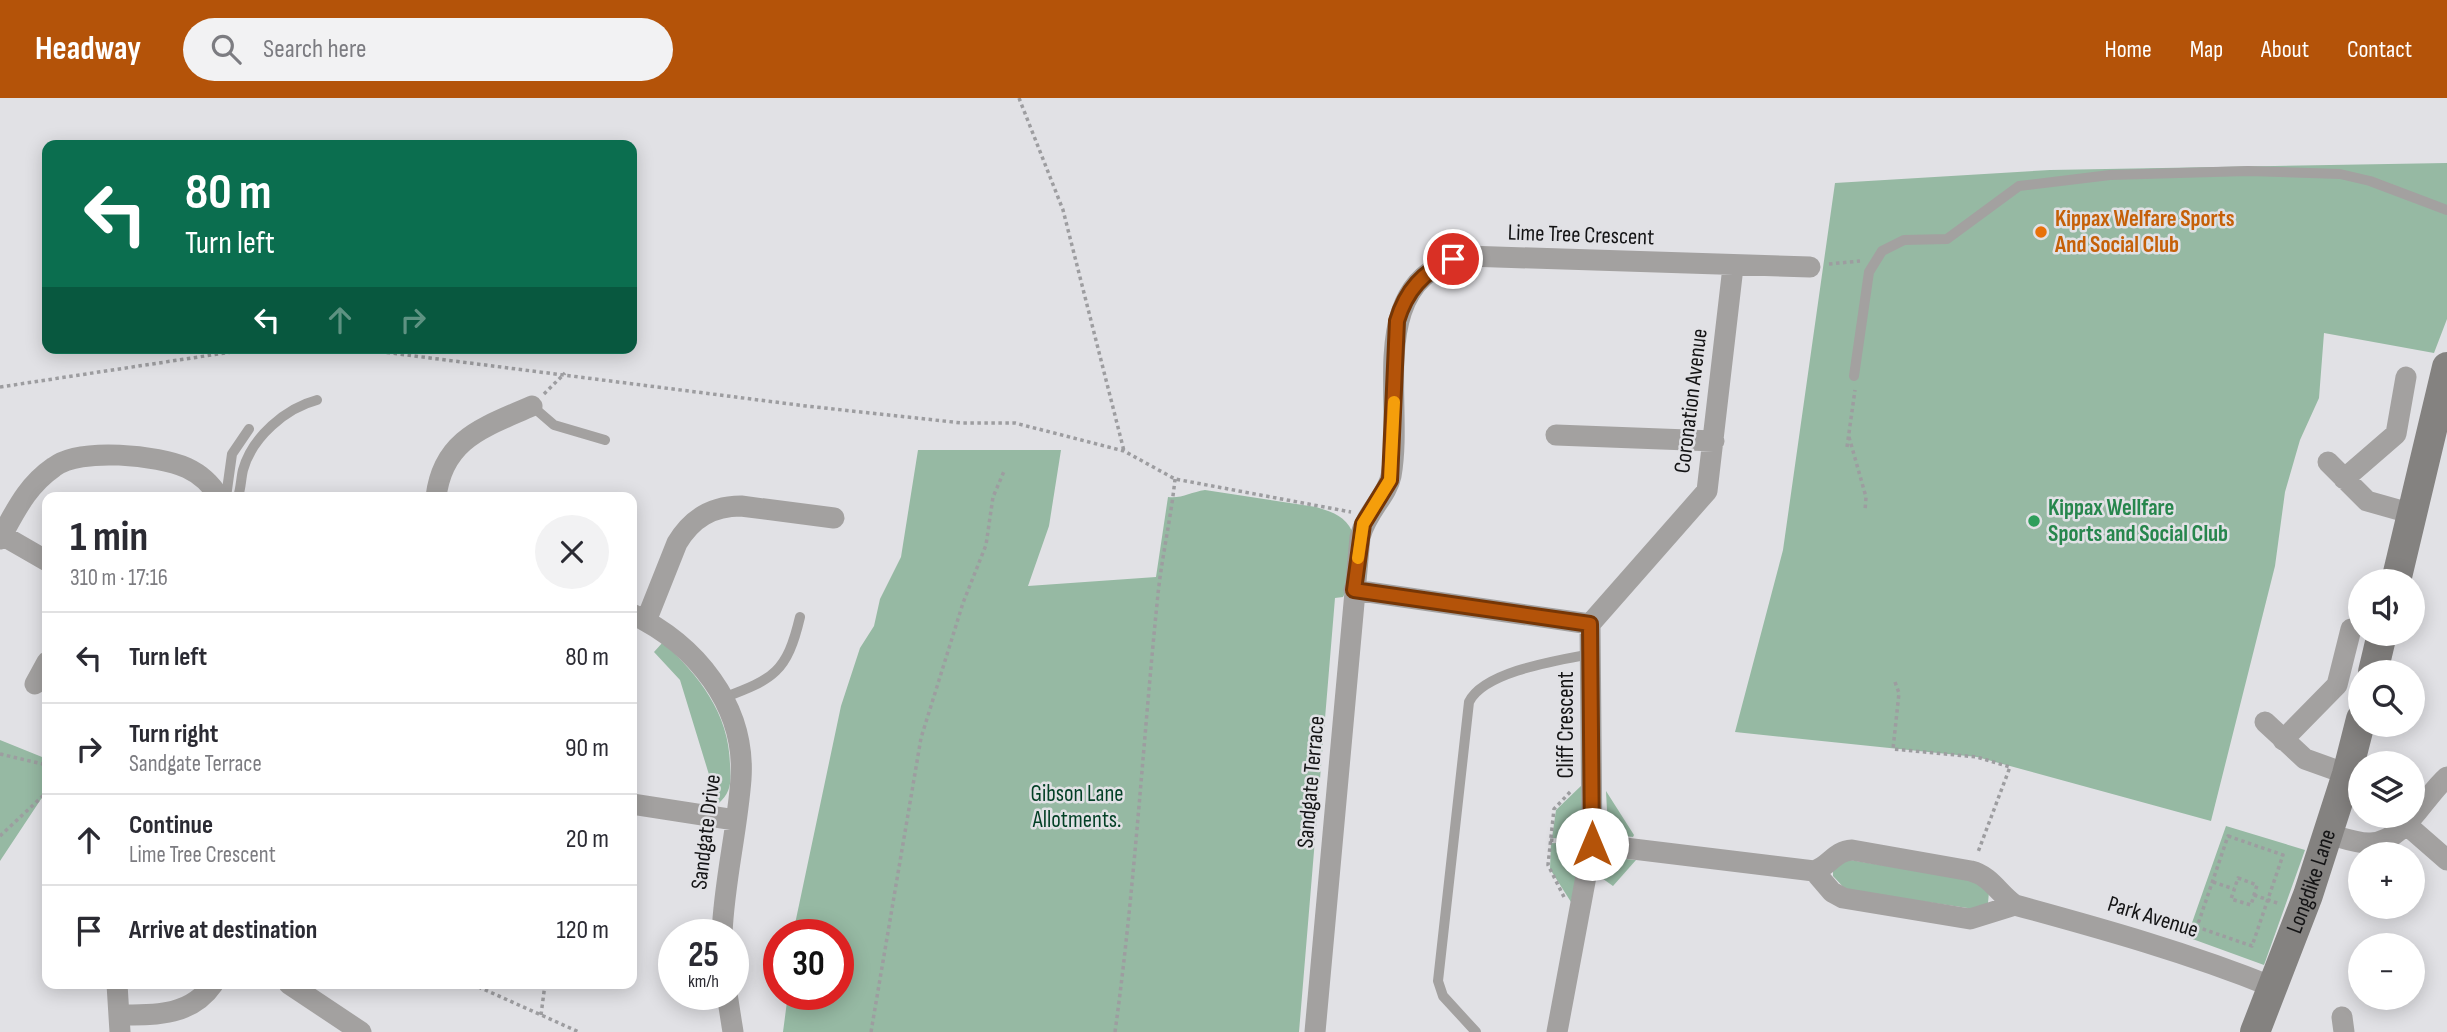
<!DOCTYPE html>
<html lang="en">
<head>
<meta charset="utf-8">
<style>
	:root { --surface:#fff; --page:#f2f2f3; --text:#2b2b33; --muted:#7c7c81; --line:#e1e1e2; --accent:#b45309 }
	body { margin:0; font-family:"Sofia Sans Condensed",sans-serif; background:var(--page); color:var(--text); height:100vh; display:flex; flex-direction:column; font-size:26px; white-space:nowrap }
	* { box-sizing:border-box; margin:0 }
	p { font-size:23px; color:var(--muted) }
	.icon { flex:none; width:38px; height:38px; fill:none; stroke:currentColor; stroke-width:2; stroke-linecap:round; stroke-linejoin:round }
	.map { position:relative; flex:1; overflow:hidden }
	.sheet { position:absolute; left:42px; top:394px; width:595px; height:497px; display:flex; flex-direction:column; background:var(--surface); border-radius:14px; box-shadow:0 4px 18px #0003 }
	.sheet>* { flex:none }
	.hud { position:absolute; left:42px; top:42px; width:595px; height:214px; border-radius:14px; box-shadow:0 4px 18px #0003; background:#0b6e4f; color:#fff; overflow:hidden }
	.buttons { position:absolute; left:2348px; top:471px; display:grid; gap:14px }
	.buttons a { display:grid; place-items:center; width:77px; height:77px; border-radius:50%; background:var(--surface); box-shadow:0 4px 18px #0003; font-size:35px }
	.speed { position:absolute; left:658px; top:821px; display:flex; gap:14px; font-size:35px; font-weight:700; text-align:center }
	.speed>* { display:grid; place-content:center; width:91px; height:91px; border-radius:50%; background:var(--surface); box-shadow:0 4px 18px #0003; line-height:1 }
	.speed small { font-size:18px; font-weight:400 }
	.speed .limit { border:10px solid #d22; background:#fff; color:#111 }
	.pin { position:absolute; display:grid; place-items:center; width:60px; height:60px; color:#fff; margin:-30px; border:4px solid #fff; border-radius:50%; box-shadow:0 2px 7px #0007 }
	.me { position:absolute; width:77px; margin:-38px; rotate:0deg; stroke-linejoin:round; filter:drop-shadow(0 0 5px #0008) }
	.turn { display:flex; align-items:center; gap:24px; height:147px; padding:0 28px; font-size:32px }
	.turn .icon { width:91px; height:91px; stroke-width:2.5 }
	.turn b { display:block; font-size:49px; line-height:60px }
	.lanes { display:flex; align-items:center; height:66px; padding:0 28px; background:#0003; justify-content:center; gap:35px; direction:ltr }
	.lanes .off { opacity:.35 }
	.round { display:grid; place-items:center; flex:none; width:74px; height:74px; border-radius:37px; background:var(--page) }
	.head { display:flex; align-items:center; justify-content:space-between; height:119px; padding:0 28px }
	h1 { font-size:42px; font-weight:700; line-height:52px }
	ul { padding:0; list-style:none }
	li { display:flex; align-items:center; gap:21px; height:91px; padding:0 28px; border-top:2px solid var(--line) }
	li div { flex:1 }
	li b { display:block; font-size:26px }
	li em { font-style:normal }
	header { display:flex; align-items:center; gap:42px; box-sizing:border-box; height:98px; padding:0 35px; background:var(--accent); color:#fff }
	header strong { font-size:33px }
	nav { display:flex; gap:38px; margin-inline-start:auto; font-size:24px }
	.search { width:490px; height:63px; background:var(--page); display:flex; align-items:center; gap:18px; box-sizing:border-box; padding:0 24px; border-radius:38px; color:var(--muted); font-size:26px }
	.map>svg:first-child { display:block }
	.green { fill:#96b9a3 }
	.lines { fill:none; stroke-linecap:round; stroke-linejoin:round }
	.path { stroke:#9d9da0; stroke-width:3.5; stroke-dasharray:3.5 3.5; stroke-linecap:butt }
	.lane { stroke:#a3a1a0; stroke-width:10 }
	.street { stroke:#a3a1a0; stroke-width:21 }
	.secondary { stroke:#848280; stroke-width:30 }
	.route-casing { stroke:#753606; stroke-width:18 }
	.route { stroke:#b45309; stroke-width:12 }
	.slow { stroke:#f59e0b; stroke-width:12 }
	.food-dot { fill:#e8710a; stroke:#e1e1e5; stroke-width:2.5 }
	.leisure-dot { fill:#2e9e5b; stroke:#e1e1e5; stroke-width:2.5 }
	.labels { text-anchor:middle; dominant-baseline:central; stroke-width:5; stroke-linejoin:round; paint-order:stroke }
	.food-label { font-size:23px; font-weight:bold; fill:#c56008; stroke:#e1e1e5; text-anchor:start }
	.street-label { font-size:23px; fill:#141415; stroke:#e1e1e5 }
	.leisure-label { font-size:23px; font-weight:bold; fill:#27864d; stroke:#e1e1e5; text-anchor:start }
	.park-label { font-size:23px; fill:#023f25; stroke:#e1e1e5 }
</style>
</head>
<body>
<header>
<strong>Headway</strong>
<div class="search"><svg class="icon" aria-label="search" viewBox="0 0 24 24"><circle cx="10" cy="10" r="6"/><path d="M15 15l6 6"/></svg>Search here</div>
<nav><a>Home</a><a>Map</a><a>About</a><a>Contact</a></nav>
</header>
<div class="map">
<svg width="2447" height="934" viewBox="0 0 2447 934">
	<rect width="100%" height="100%" fill="#e1e1e5"/>
	<path class="green" d="M 2447,65 L 2447,221 L 2434,255 L 2324,235 L 2319,300 L 2300,342 L 2285,394 L 2275,468 L 2211,723 L 1977,659 L 1735,634 L 1783,452 L 1835,85 L 2050,72 Z
		M 918,352 L 1061,352 L 1049,428 L 1028,488 L 1156,479 L 1168,399 C 1181,401 1191,394 1205,392 L 1316,409 C 1332,414 1345,418 1352,433 L 1348,489 L 1343,499 L 1335,500 L 1299,934 L 783,934 L 788,896 L 838,896 L 838,836 L 794,836 L 795,826 L 841,608 L 860,550 L 874,528 L 880,501 L 901,459 Z
		M 663,544 C 699,578 729,615 730,666 C 731,683 732,694 718,706 L 680,582 L 654,554 Z
		M 0,642 L 47,661 L 47,692 L 0,763 Z
		M 1583,686 L 1582,722 L 1572,741 L 1552,740 L 1556,712 Z
		M 1606,693 L 1634,737 L 1633,739 L 1616,737 L 1608,732 Z
		M 2226,728 L 2305,752 L 2264,867 L 2187,839 Z
		M 1551,745 L 1571,746 L 1578,773 L 1571,804 L 1550,771 Z
		M 1615,760 L 1636,762 L 1613,788 L 1599,778 L 1605,763 Z
		M 1844,761 L 1979,783 L 1989,794 L 1988,805 L 1981,812 L 1846,792 L 1833,778 L 1833,772 Z"/>
	<g class="lines">
		<path class="path" d="M 1019,0 L 1063,112 L 1124,353
			M 1829,166 L 1860,163
			M 352,250 L 806,308 L 962,325 L 1015,325 L 1124,353 L 1175,381 L 1351,414
			M 0,289 L 238,253 L 279,250
			M 544,296 L 565,275
			M 1849,339 L 1866,399 L 1865,413
			M 1847,349 L 1855,292
			M 1895,584 L 1899,595 L 1893,651 L 1977,659 L 2010,669 L 1978,754
			M 0,656 L 47,667
			M 0,738 L 47,694
			M 2228,738 L 2283,757 L 2252,848 L 2197,829 Z
			M 1550,742 L 1572,744
			M 2238,780 L 2257,787 L 2251,807 L 2231,801 Z
			M 2213,784 L 2234,791
			M 2254,797 L 2280,806
			M 1564,799 L 1548,767 L 1554,711 L 1572,692
			M 472,886 L 579,934
			M 541,917 L 545,886
			M 871,934 L 921,640 L 963,505 L 986,447 L 993,399 L 1005,371
			M 1115,934 C 1135,789 1143,642 1158,496 C 1162,458 1171,420 1175,381"/>
		<path class="lane" d="M 1854,278 L 1869,174 L 1882,153 L 1904,142 L 1947,141 L 2019,88 L 2110,77 L 2248,73 L 2340,76 L 2370,83 L 2447,112
			M 532,308 L 554,327 L 605,342
			M 226,399 L 232,356 L 249,331
			M 238,399 C 241,390 241,380 243,372 C 252,339 286,310 317,302
			M 723,600 C 774,581 787,574 800,519
			M 1476,934 L 1443,898 L 1438,883 L 1469,604 C 1484,573 1560,562 1591,556"/>
		<path class="street" d="M 1556,337 L 1714,343
			M 2328,364 L 2367,403 L 2413,416
			M 2344,381 L 2396,336 L 2406,279
			M 436,399 C 443,340 485,329 532,308
			M 2,437 C 17,410 28,387 54,369 C 80,349 158,357 187,370 C 200,376 211,386 219,399
			M 0,441 L 2,437 L 47,463
			M 1354,492 L 1590,526
			M 632,516 C 695,546 746,607 741,681 C 737,734 724,784 722,836
			M 646,523 L 677,445 C 692,420 712,408 741,408 L 834,420
			M 1590,526 L 1707,393 L 1733,169
			M 35,586 L 47,564
			M 2265,624 L 2305,661 L 2347,676
			M 2283,642 L 2337,587 L 2351,531
			M 632,706 L 735,722
			M 2408,728 L 2447,762
			M 2328,736 C 2340,739 2358,746 2371,745 C 2405,743 2423,700 2447,679
			M 1592,746 L 1814,773 C 1830,768 1834,753 1852,752 L 1971,773 C 1991,778 1999,796 2015,807 C 2103,831 2189,855 2273,889
			M 1814,773 L 1832,794 L 1843,800 L 1970,821 L 2015,807
			M 117,886 L 120,934
			M 289,886 L 361,934
			M 727,896 L 733,934
			M 121,917 C 156,917 191,918 213,886
			M 2342,919 L 2344,934
			M 1315,934 L 1360,439 C 1367,413 1387,398 1391,378 C 1405,301 1362,180 1467,158 L 1810,169
			M 1557,934 L 1592,746 L 1590,526"/>
		<g class="secondary">
			<path d="M 2396,483 L 2447,269"/>
			<path d="M 2373,574 L 2382,536"/>
			<path id="s1" d="M 2255,934 L 2308,797 L 2347,676 L 2361,621"/>
		</g>
	</g>
	<g class="lines">
		<defs>
			<path id="route" d="M 1453,161 C 1423,173 1406,193 1397,223 L 1390,382 L 1363,426 L 1354,492 L 1590,526 L 1592,746"/>
		</defs>
		<use href="#route" class="route-casing"/>
		<use href="#route" class="route"/>
		<path class="slow" d="M 1358,460 L 1363,426 L 1390,382 L 1394,304"/>
	</g>
	<circle class="food-dot" cx="2041" cy="134" r="7"/>
	<circle class="leisure-dot" cx="2034" cy="423" r="7"/>
	<g class="labels">
		<g class="food-label">
			<text x="2055" y="121">Kippax Welfare Sports<tspan x="2055" dy="26">And Social Club</tspan></text>
		</g>
		<g class="street-label">
			<text transform="translate(1581 137) rotate(2)">Lime Tree Crescent</text>
			<text transform="translate(1691 303) rotate(-83)">Coronation Avenue</text>
			<text transform="translate(1566 627) rotate(-90)">Cliff Crescent</text>
			<text transform="translate(1311 684) rotate(-85)">Sandgate Terrace</text>
			<text transform="translate(706 734) rotate(-83)">Sandgate Drive</text>
			<text stroke="none"><textPath href="#s1" startOffset="161">Longdike Lane</textPath></text>
			<text transform="translate(2153 819) rotate(17)">Park Avenue</text>
		</g>
		<g class="leisure-label">
			<text x="2048" y="410">Kippax Wellfare<tspan x="2048" dy="26">Sports and Social Club</tspan></text>
		</g>
		<g class="park-label">
			<text x="1077" y="696">Gibson Lane<tspan x="1077" dy="26">Allotments.</tspan></text>
		</g>
	</g>
</svg>
<div class="buttons">
<a><svg class="icon" aria-label="sound" viewBox="0 0 24 24"><path d="M4 9h4l5-4v14l-5-4H4zM17 9q2 3 0 6"/></svg></a>
<a><svg class="icon" aria-label="search" viewBox="0 0 24 24"><circle cx="10" cy="10" r="6"/><path d="M15 15l6 6"/></svg></a>
<a><svg class="icon" aria-label="layers" viewBox="0 0 24 24"><path d="M12 4l9 5-9 5-9-5zM3 14l9 5 9-5"/></svg></a>
<a>+</a>
<a>−</a>
</div>
<div class="speed"><div>25<small>km/h</small></div><div class="limit">30</div></div>
<div class="pin" style="left:1453px;top:161px;background:#d93025"><svg class="icon" aria-label="arrive" viewBox="0 0 24 24"><path d="M6 21V4h12l-3 4 3 4H6"/></svg></div>
<svg class="me" style="left:1592px;top:746px" viewBox="-20 -20 40 40"><circle r="19" fill="#fff"/><path d="M0-13L10 11 0 6-10 11z" fill="#b45309"/></svg>
<div class="hud">
<div class="turn"><svg class="icon" aria-label="left" viewBox="0 0 24 24"><path d="M17 20v-9H6M10 6l-5 5 5 5"/></svg><div><b>80 m</b>Turn left</div></div>
<div class="lanes"><svg class="icon" aria-label="left" viewBox="0 0 24 24"><path d="M17 20v-9H6M10 6l-5 5 5 5"/></svg><svg class="icon off" aria-label="ahead" viewBox="0 0 24 24"><path d="M12 20V5M6 11l6-6 6 6"/></svg><svg class="icon off" aria-label="right" viewBox="0 0 24 24"><path d="M7 20v-9h11M14 6l5 5-5 5"/></svg></div>
</div>
<section class="sheet">
<div class="head"><div><h1>1 min</h1><p>310 m · 17:16</p></div><a class="round"><svg class="icon" aria-label="close" viewBox="0 0 24 24"><path d="M6 6l12 12M18 6L6 18"/></svg></a></div>
<ul>
<li><svg class="icon" aria-label="left" viewBox="0 0 24 24"><path d="M17 20v-9H6M10 6l-5 5 5 5"/></svg><div><b>Turn left</b></div><em>80 m</em></li>
<li><svg class="icon" aria-label="right" viewBox="0 0 24 24"><path d="M7 20v-9h11M14 6l5 5-5 5"/></svg><div><b>Turn right</b><p>Sandgate Terrace</p></div><em>90 m</em></li>
<li><svg class="icon" aria-label="ahead" viewBox="0 0 24 24"><path d="M12 20V5M6 11l6-6 6 6"/></svg><div><b>Continue</b><p>Lime Tree Crescent</p></div><em>20 m</em></li>
<li><svg class="icon" aria-label="arrive" viewBox="0 0 24 24"><path d="M6 21V4h12l-3 4 3 4H6"/></svg><div><b>Arrive at destination</b></div><em>120 m</em></li>
</ul>
</section>
</div>
</body>
</html>
